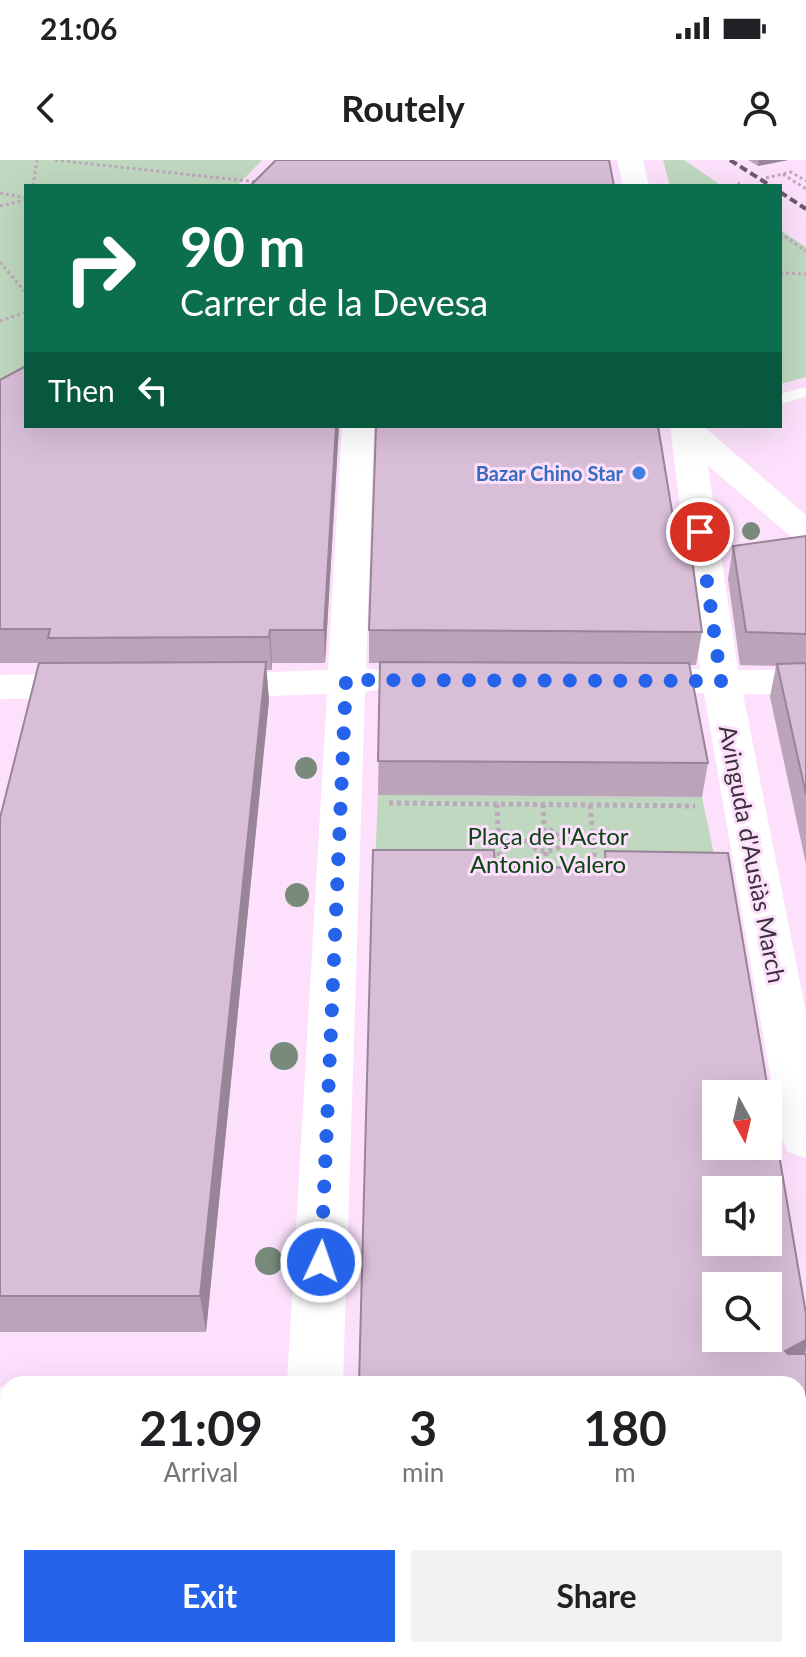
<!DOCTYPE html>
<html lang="en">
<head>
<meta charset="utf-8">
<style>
	:root { --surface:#fff; --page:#f2f2f2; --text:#202124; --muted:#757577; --accent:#2563eb }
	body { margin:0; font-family:Lato,sans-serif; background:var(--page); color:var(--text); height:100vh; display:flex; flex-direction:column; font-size:30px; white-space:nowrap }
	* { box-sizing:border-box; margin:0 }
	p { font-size:26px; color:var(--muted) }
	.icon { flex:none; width:44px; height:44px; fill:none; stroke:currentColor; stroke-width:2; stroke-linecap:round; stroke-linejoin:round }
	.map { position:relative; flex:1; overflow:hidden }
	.sheet { position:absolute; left:0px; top:1216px; width:806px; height:282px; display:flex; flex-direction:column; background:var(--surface); border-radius:24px 24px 0 0; box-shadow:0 8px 32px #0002 }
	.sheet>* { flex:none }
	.banner { position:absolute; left:24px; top:24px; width:758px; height:244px; border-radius:0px; box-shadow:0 8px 32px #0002; background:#0b6e4f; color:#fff; overflow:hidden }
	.needle { width:52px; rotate:172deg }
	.controls { position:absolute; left:702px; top:920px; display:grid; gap:16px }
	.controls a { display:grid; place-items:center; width:80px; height:80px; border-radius:0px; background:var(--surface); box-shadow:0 8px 32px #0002; font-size:40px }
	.pin { position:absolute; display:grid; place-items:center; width:68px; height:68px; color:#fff; margin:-34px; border:4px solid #fff; border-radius:50%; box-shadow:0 2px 8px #0007 }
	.me { position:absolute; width:88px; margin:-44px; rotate:3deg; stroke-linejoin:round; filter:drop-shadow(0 0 6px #0008) }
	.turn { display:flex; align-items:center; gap:28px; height:168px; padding:0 24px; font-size:36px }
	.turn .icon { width:104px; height:104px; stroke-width:2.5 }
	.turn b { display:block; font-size:56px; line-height:68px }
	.then { display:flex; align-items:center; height:76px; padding:0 24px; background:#0003; gap:16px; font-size:30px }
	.eta { display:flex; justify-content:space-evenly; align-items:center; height:136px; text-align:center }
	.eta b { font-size:48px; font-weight:700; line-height:56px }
	.cta { display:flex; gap:16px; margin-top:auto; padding:16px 24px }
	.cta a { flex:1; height:92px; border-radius:0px; background:var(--accent); color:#fff; font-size:32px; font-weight:700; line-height:92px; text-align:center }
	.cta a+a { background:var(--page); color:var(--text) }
	.status { display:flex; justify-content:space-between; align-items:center; height:56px; padding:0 40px; background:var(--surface); direction:ltr }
	.status svg { height:22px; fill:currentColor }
	header { display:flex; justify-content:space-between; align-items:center; height:104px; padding:0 24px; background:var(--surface); font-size:36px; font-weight:700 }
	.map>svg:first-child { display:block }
	.education { fill:#ecdbec }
	.green { fill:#bfd8bf }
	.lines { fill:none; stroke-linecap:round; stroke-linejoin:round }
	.path-far1 { stroke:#bea8bd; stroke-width:3; stroke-dasharray:3 3; stroke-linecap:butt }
	.path { stroke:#bea8bd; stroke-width:5; stroke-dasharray:4 4; stroke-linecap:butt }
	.lane { fill:#fff; fill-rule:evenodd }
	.street { fill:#fff; fill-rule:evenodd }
	.secondary { fill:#fff; fill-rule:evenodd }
	.rail { stroke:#6a5b69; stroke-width:4; stroke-dasharray:8 4; stroke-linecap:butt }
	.tree { fill:#788b7b }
	.wall { fill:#bba3ba }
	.shaded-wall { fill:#988597 }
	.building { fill:#d9bed8; stroke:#988597; stroke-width:2; fill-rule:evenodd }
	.route { stroke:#2563eb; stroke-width:14; stroke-dasharray:0 25.2 }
	.shop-dot { fill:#3f7fe0; stroke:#fde1fc; stroke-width:3 }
	.labels { text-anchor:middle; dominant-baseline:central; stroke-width:6; stroke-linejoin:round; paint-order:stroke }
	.far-shop-label { font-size:20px; font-weight:bold; fill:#366cbe; stroke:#fde1fc; text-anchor:end }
	.park-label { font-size:24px; fill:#0c4412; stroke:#fde1fc }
	.street-label { font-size:24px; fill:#3c313b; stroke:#fde1fc }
</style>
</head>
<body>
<div class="status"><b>21:06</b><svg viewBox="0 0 49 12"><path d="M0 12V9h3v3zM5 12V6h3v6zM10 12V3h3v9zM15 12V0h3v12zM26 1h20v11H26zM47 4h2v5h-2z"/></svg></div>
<header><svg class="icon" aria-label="back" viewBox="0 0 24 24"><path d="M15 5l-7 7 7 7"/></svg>Routely<svg class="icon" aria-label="person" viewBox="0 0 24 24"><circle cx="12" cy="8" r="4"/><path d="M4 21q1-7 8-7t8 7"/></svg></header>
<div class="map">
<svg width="806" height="1497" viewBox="0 0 806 1497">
	<rect width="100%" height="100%" fill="#fde1fc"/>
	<path class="education" d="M 0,1293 L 8,1293 L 8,1490 L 260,1490 L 259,1497 L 0,1497 Z"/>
	<path class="green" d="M 0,0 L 262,0 L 237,26 L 26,26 L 26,206 L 0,221 Z
		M 663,0 L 684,0 L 722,26 L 670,26 Z
		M 780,70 L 806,87 L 806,217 L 780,224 Z
		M 378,635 L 702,637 L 720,723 L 374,726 Z"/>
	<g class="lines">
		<path class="path-far1" d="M 55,0 L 257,22
			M 783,14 L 806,29
			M 766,18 L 791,12 L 806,21
			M 33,26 L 37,0
			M 739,26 L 736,24 L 740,23
			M 0,33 L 26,38
			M 0,46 L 26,40
			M 780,73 L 806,91
			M 0,102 L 26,133
			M 780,113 L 806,114
			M 0,161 L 26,152"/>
		<path class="path" d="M 389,643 L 695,646
			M 497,644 L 500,713
			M 543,644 L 544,669
			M 590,645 L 596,714
			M 549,669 L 562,679 L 558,688 C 546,693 536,693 528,681 L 531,674 Z
			M 562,679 L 592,680
			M 499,681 L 528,681
			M 546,692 L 546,711"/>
		<path class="lane" d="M 806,227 L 806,237 L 780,244 L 780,234 Z"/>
		<path class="street" d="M 342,266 L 374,266 L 366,508 L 387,512 L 392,520 L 387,528 L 365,532 L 343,1224 L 287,1224 L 327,534 L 206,538 L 192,535 L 187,526 L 192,517 L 206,514 L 328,510 Z
			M 670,266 L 702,266 L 738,510 L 806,510 L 806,534 L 743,534 L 806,853 L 806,998 L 788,992 L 781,978 L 704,533 L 634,533 L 620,529 L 615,521 L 620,513 L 634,509 L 700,509 Z
			M 94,514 L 108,517 L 113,526 L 108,535 L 94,538 L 0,539 L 0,515 Z
			M 0,1227 L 8,1227 L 8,1279 L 0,1279 Z
			M 269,1490 L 331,1490 L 331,1497 L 269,1497 Z"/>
		<path class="secondary" d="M 617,0 L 643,0 L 649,26 L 623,26 Z
			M 671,266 L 703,266 L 806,355 L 806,382 L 794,379 L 685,286 Z"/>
		<path class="rail" d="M 730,0 L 771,26
			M 780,32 L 806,49"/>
	</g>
	<g class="tree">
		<circle cx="751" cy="371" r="9"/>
		<circle cx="306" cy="608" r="11"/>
		<circle cx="297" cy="735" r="12"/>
		<circle cx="284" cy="896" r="14"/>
		<circle cx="269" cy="1101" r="14"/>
	</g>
	<path class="wall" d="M 748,0 L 788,0 L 758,6 Z
		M 0,220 L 339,266 L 325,503 L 272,503 L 272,510 L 266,510 L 269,540 L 206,1172 L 0,1172 L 0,658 L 52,503 L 0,503 Z
		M 806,376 L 806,704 L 770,537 L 776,506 L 740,505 L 728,419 L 733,386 Z
		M 679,394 L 702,472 L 696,505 L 690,505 L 708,603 L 702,637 L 378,635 L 380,503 L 369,503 L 369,470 Z
		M 0,1263 L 8,1263 L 8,1410 L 0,1410 Z"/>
	<path class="shaded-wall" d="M 759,0 L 788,0 L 758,6 Z
		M 336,266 L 339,266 L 325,503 L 324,470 Z
		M 270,470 L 272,503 L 272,510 L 269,477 Z
		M 266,502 L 269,540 L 206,1172 L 200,1136 Z
		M 806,1180 L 806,1190 L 799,1211 L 785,1191 Z
		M 253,1490 L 260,1490 L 259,1497 L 253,1497 Z"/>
	<path class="building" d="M 276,0 L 609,0 L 614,26 L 250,26 Z
		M 26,206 L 26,266 L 336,266 L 324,470 L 270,470 L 269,477 L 48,478 L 50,469 L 0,469 L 0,220 Z
		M 376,266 L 658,266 L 679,394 L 691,392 L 702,472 L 369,470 Z
		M 806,376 L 806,474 L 746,472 L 733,386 Z
		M 266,502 L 200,1136 L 0,1136 L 0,658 L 39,503 Z
		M 380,502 L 689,503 L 708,603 L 378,601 Z
		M 806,503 L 806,634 L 777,504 Z
		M 373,690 L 494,690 L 495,707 L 606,708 L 605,691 L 728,693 L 806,1154 L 806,1180 L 785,1191 L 788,1194 L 806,1194 L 806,1497 L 352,1497 L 352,1490 L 798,1490 L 798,1224 L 359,1224 ZM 716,934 L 768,934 L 768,986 L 716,986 ZM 716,1030 L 768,1030 L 768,1082 L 716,1082 ZM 716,1126 L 768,1126 L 768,1178 L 716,1178 Z
		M 0,1263 L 8,1263 L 8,1382 L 0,1382 Z
		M 72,1490 L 253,1490 L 253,1497 L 0,1497 L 0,1491 L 72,1491 Z"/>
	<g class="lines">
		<path class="route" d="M 321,1102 L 346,520 L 721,521 L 700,372"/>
	</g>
	<circle class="shop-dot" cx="639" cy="313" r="8"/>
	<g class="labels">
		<g class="far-shop-label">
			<text x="623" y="313">Bazar Chino Star</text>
		</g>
		<g class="park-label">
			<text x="548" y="675">Plaça de l'Actor<tspan x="548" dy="28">Antonio Valero</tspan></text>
		</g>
		<g class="street-label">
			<text transform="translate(753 694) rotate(79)">Avinguda d'Ausiàs March</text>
		</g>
	</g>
</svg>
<div class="controls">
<a><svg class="needle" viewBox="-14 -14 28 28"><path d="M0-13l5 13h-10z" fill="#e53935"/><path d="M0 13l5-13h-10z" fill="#757577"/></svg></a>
<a><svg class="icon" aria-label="sound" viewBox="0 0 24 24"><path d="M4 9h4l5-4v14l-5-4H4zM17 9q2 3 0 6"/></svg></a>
<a><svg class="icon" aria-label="search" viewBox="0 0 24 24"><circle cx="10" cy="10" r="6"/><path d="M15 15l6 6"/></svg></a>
</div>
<div class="pin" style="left:700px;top:372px;background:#d93025"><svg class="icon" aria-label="arrive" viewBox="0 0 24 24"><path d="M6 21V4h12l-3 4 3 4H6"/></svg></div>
<svg class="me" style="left:321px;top:1102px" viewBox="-20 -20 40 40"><circle r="17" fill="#2563eb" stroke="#fff" stroke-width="3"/><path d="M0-11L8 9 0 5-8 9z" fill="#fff"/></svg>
<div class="banner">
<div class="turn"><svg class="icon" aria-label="right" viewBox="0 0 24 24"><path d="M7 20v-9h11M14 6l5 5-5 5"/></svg><div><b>90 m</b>Carrer de la Devesa</div></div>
<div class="then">Then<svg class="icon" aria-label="left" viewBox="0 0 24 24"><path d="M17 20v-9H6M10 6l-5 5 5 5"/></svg></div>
</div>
<section class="sheet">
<div class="eta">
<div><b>21:09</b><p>Arrival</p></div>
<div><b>3</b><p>min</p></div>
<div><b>180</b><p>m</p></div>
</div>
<div class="cta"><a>Exit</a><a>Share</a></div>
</section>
</div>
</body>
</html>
